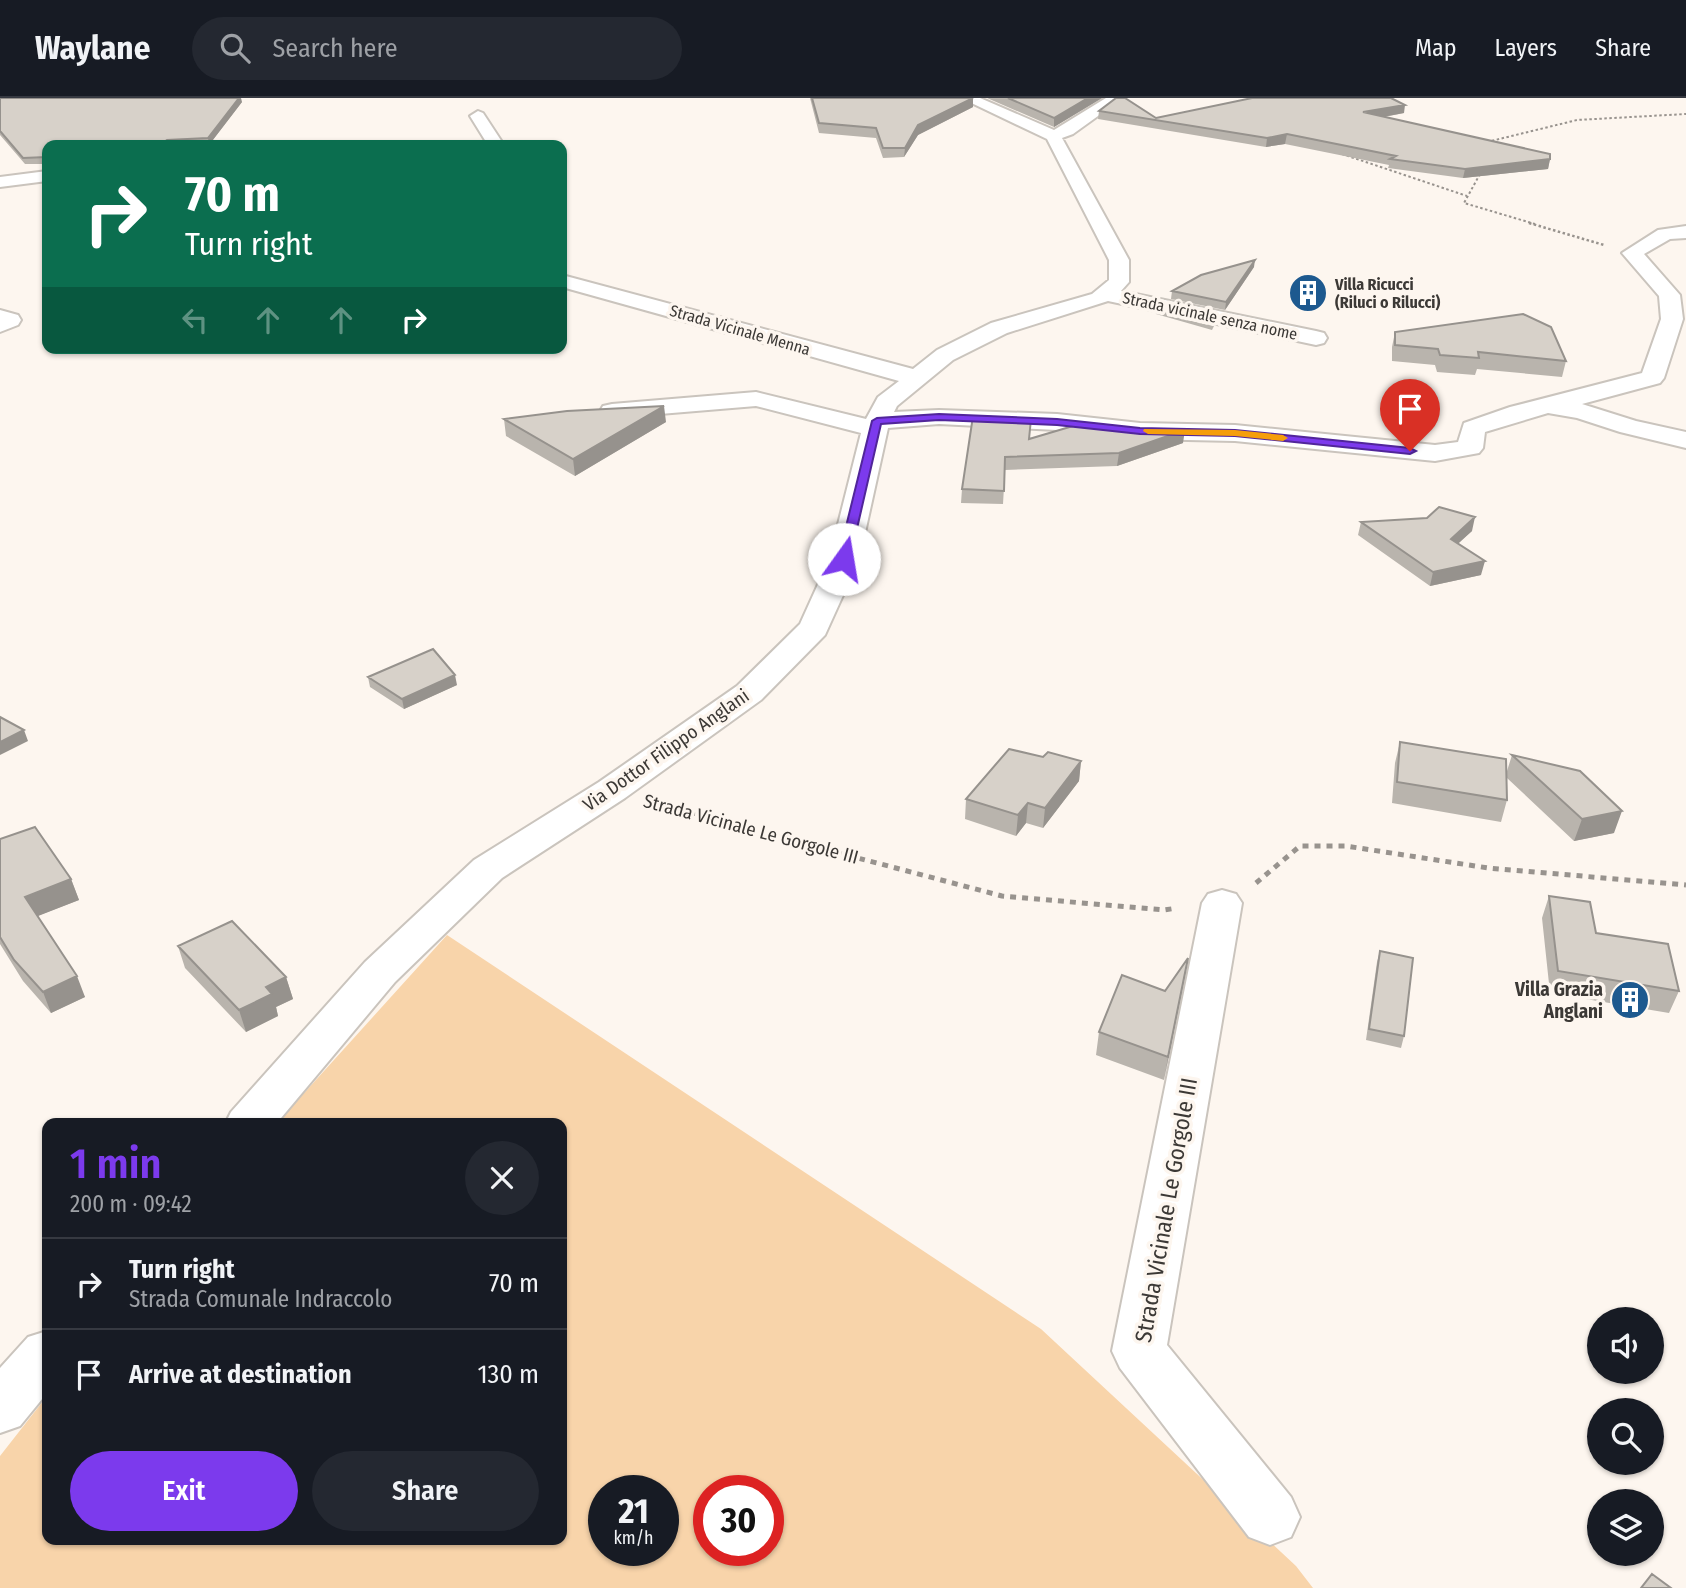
<!DOCTYPE html>
<html lang="en">
<head>
<meta charset="utf-8">
<style>
	:root { --surface:#171b24; --page:#242831; --text:#f1f3f6; --muted:#9ea1a6; --line:#363941; --accent:#7c3aed }
	body { margin:0; font-family:"Fira Sans Condensed",sans-serif; background:var(--page); color:var(--text); height:100vh; display:flex; flex-direction:column; font-size:26px; white-space:nowrap }
	* { box-sizing:border-box; margin:0 }
	p { font-size:23px; color:var(--muted) }
	.icon { flex:none; width:38px; height:38px; fill:none; stroke:currentColor; stroke-width:2; stroke-linecap:round; stroke-linejoin:round }
	.map { position:relative; flex:1; overflow:hidden }
	.side { position:absolute; left:42px; top:1020px; width:525px; height:427px; display:flex; flex-direction:column; background:var(--surface); border-radius:14px; box-shadow:0 2px 5px #0004 }
	.side>* { flex:none }
	.hud { position:absolute; left:42px; top:42px; width:525px; height:214px; border-radius:14px; box-shadow:0 2px 5px #0004; background:#0b6e4f; color:#fff; overflow:hidden }
	.tools { position:absolute; left:1587px; top:1209px; display:grid; gap:14px }
	.tools a { display:grid; place-items:center; width:77px; height:77px; border-radius:50%; background:var(--surface); box-shadow:0 2px 5px #0004; font-size:35px }
	.speed { position:absolute; left:588px; top:1377px; display:flex; gap:14px; font-size:35px; font-weight:700; text-align:center }
	.speed>* { display:grid; place-content:center; width:91px; height:91px; border-radius:50%; background:var(--surface); box-shadow:0 2px 5px #0004; line-height:1 }
	.speed small { font-size:18px; font-weight:400 }
	.speed .limit { border:10px solid #d22; background:#fff; color:#111 }
	.pin { position:absolute; display:grid; place-items:center; width:60px; height:60px; color:#fff; margin:-72px -30px; border-radius:50% 50% 50% 0; rotate:-45deg; box-shadow:0 0 7px #0007 }
	.pin .icon { rotate:45deg }
	.me { position:absolute; width:77px; margin:-38px; rotate:13deg; stroke-linejoin:round; filter:drop-shadow(0 0 5px #0008) }
	.turn { display:flex; align-items:center; gap:24px; height:147px; padding:0 28px; font-size:32px }
	.turn .icon { width:91px; height:91px; stroke-width:2.5 }
	.turn b { display:block; font-size:49px; line-height:60px }
	.lanes { display:flex; align-items:center; height:66px; padding:0 28px; background:#0003; justify-content:center; gap:35px; direction:ltr }
	.lanes .off { opacity:.35 }
	.round { display:grid; place-items:center; flex:none; width:74px; height:74px; border-radius:37px; background:var(--page) }
	.summary { display:flex; align-items:center; justify-content:space-between; height:119px; padding:0 28px }
	h1 { font-size:42px; font-weight:600; line-height:52px; color:var(--accent) }
	.primary-button { display:flex; gap:14px; margin-top:auto; padding:14px 28px }
	.primary-button a { flex:1; height:80px; border-radius:42px; background:var(--accent); color:#fff; font-size:28px; font-weight:600; line-height:80px; text-align:center }
	.primary-button a+a { background:var(--page); color:var(--text) }
	ul { padding:0; list-style:none }
	li { display:flex; align-items:center; gap:21px; height:91px; padding:0 28px; border-top:2px solid var(--line) }
	li div { flex:1 }
	li b { display:block; font-size:26px }
	li em { font-style:normal }
	header { display:flex; align-items:center; gap:42px; box-sizing:border-box; height:98px; padding:0 35px; background:var(--surface); border-bottom:2px solid var(--line) }
	header strong { font-size:33px }
	nav { display:flex; gap:38px; margin-inline-start:auto; font-size:24px }
	.search { width:490px; height:63px; background:var(--page); display:flex; align-items:center; gap:18px; box-sizing:border-box; padding:0 24px; border-radius:38px; color:var(--muted); font-size:26px }
	.map>svg:first-child { display:block }
	.green { fill:#f8d4aa; fill-rule:evenodd }
	.lines { fill:none; stroke-linecap:round; stroke-linejoin:round }
	.minor-casing { stroke:#cac4bd; stroke-width:4 }
	.path-far3 { stroke:#98938e; stroke-width:2; stroke-dasharray:2.5 2.5; stroke-linecap:butt }
	.path-far2 { stroke:#98938e; stroke-width:2.5; stroke-dasharray:2.5 2.5; stroke-linecap:butt }
	.path-far1 { stroke:#98938e; stroke-width:3.5; stroke-dasharray:4.5 4.5; stroke-linecap:butt }
	.path { stroke:#98938e; stroke-width:5; stroke-dasharray:6 6; stroke-linecap:butt }
	.minor { fill:#fff; fill-rule:evenodd }
	.wall { fill:#b9b4ad }
	.shaded-wall { fill:#96928d }
	.building { fill:#d7d1c9; stroke:#96928d; stroke-width:2 }
	.route { fill:#7c3aed; stroke:#51269a; stroke-width:2 }
	.slow { fill:#f59e0b }
	.labels { text-anchor:middle; dominant-baseline:central; stroke-width:7; stroke-linejoin:round; paint-order:stroke }
	.far-poi-label { font-size:16px; font-weight:bold; fill:#3c3936; stroke:#fdf6ef; text-anchor:start }
	.far-street-label { font-size:16px; fill:#3c3936; stroke:#fdf6ef }
	.street-label { font-size:19px; fill:#3c3936; stroke:#fdf6ef }
	.poi-label { font-size:19px; font-weight:bold; fill:#3c3936; stroke:#fdf6ef; text-anchor:end }
	.near-street-label { font-size:23px; fill:#3c3936; stroke:#fdf6ef }
</style>
</head>
<body>
<header>
<strong>Waylane</strong>
<div class="search"><svg class="icon" aria-label="search" viewBox="0 0 24 24"><circle cx="10" cy="10" r="6"/><path d="M15 15l6 6"/></svg>Search here</div>
<nav><a>Map</a><a>Layers</a><a>Share</a></nav>
</header>
<div class="map">
<svg width="1686" height="1490" viewBox="0 0 1686 1490">
	<rect width="100%" height="100%" fill="#fdf6ef"/>
	<path class="green" d="M 447,837 L 1041,1231 L 1296,1468 L 1313,1490 L 0,1490 L 0,1358 L 47,1298 L 47,1442 L 562,1442 L 562,1026 L 277,1025 ZM 604,1393 L 663,1393 L 663,1452 L 604,1452 ZM 709,1393 L 768,1393 L 768,1452 L 709,1452 Z"/>
	<g class="lines">
		<defs>
			<path id="minor" d="M 961,0 L 980,0 L 1054,32 L 1106,0 L 1123,0 L 1073,36 L 1062,40 L 1129,162 L 1129,184 L 1121,193 L 1316,233 L 1324,235 L 1327,240 L 1324,245 L 1316,247 L 1108,203 L 1007,235 L 953,262 L 897,308 L 894,314 L 939,312 L 1057,316 L 1140,325 L 1235,327 L 1435,347 L 1458,344 L 1464,325 L 1510,309 L 1642,275 L 1661,221 L 1659,198 L 1622,155 L 1658,132 L 1686,128 L 1686,140 L 1670,141 L 1644,156 L 1680,197 L 1683,221 L 1664,280 L 1660,285 L 1582,306 L 1636,323 L 1686,334 L 1686,350 L 1620,334 L 1577,320 L 1548,315 L 1485,334 L 1483,350 L 1479,355 L 1435,363 L 1235,343 L 1140,341 L 1057,332 L 939,326 L 888,330 L 859,462 L 825,537 L 761,602 L 625,700 L 502,780 L 395,884 L 276,1026 L 225,1026 L 231,1014 L 365,864 L 474,762 L 599,684 L 737,588 L 800,526 L 829,462 L 861,335 L 756,308 L 612,320 L 603,318 L 600,313 L 603,308 L 612,306 L 756,294 L 866,321 L 878,299 L 899,283 L 562,189 L 562,177 L 913,271 L 937,252 L 991,225 L 1092,196 L 1109,182 L 1109,162 L 1047,41 Z
				M 478,13 L 483,15 L 504,47 L 488,47 L 470,18 Z
				M 47,73 L 47,83 L 0,89 L 0,79 Z
				M 0,212 L 18,217 L 21,222 L 18,227 L 0,234 Z
				M 1222,792 L 1236,796 L 1242,805 L 1167,1247 L 1291,1399 L 1300,1419 L 1291,1439 L 1270,1447 L 1249,1439 L 1120,1270 L 1112,1253 L 1202,805 L 1208,796 Z
				M 47,1233 L 47,1295 L 20,1328 L 0,1335 L 0,1270 L 28,1239 Z"/>
		</defs>
		<use href="#minor" class="minor-casing"/>
		<path class="path-far3" d="M 1487,44 L 1577,22 L 1686,16
			M 1342,56 L 1467,98
			M 1480,76 L 1464,105 L 1535,126"/>
		<path class="path-far2" d="M 1529,125 L 1604,147"/>
		<path class="path-far1" d="M 656,706 L 808,746"/>
		<path class="path" d="M 801,745 L 1002,798 L 1164,812 L 1177,810
			M 1256,785 L 1300,748 L 1346,748 L 1488,770 L 1686,787"/>
		<use href="#minor" class="minor"/>
	</g>
	<path class="wall" d="M 0,0 L 242,4 L 209,47 L 47,47 L 47,66 L 25,66 L 0,37 Z
		M 810,0 L 973,0 L 973,9 L 918,37 L 904,59 L 883,60 L 876,40 L 819,35 Z
		M 987,0 L 1102,0 L 1054,29 Z
		M 1099,13 L 1156,20 L 1404,15 L 1384,19 L 1550,61 L 1548,71 L 1463,80 L 1388,70 L 1389,67 L 1285,46 L 1266,49 L 1098,21 Z
		M 1254,169 L 1225,212 L 1171,201 L 1172,193 Z
		M 1157,208 L 1215,220 L 1214,228 L 1212,232 L 1156,216 Z
		M 1395,234 L 1566,263 L 1562,279 L 1477,271 L 1475,277 L 1437,274 L 1435,267 L 1392,263 L 1392,249 Z
		M 504,321 L 666,324 L 575,378 L 506,338 Z
		M 1029,341 L 1183,345 L 1117,368 L 1005,372 L 1003,406 L 961,405 L 962,391 Z
		M 1361,424 L 1472,433 L 1458,445 L 1481,477 L 1430,488 L 1358,437 Z
		M 368,579 L 457,587 L 404,611 L 370,589 Z
		M 1400,644 L 1507,673 L 1512,657 L 1614,735 L 1574,743 L 1507,680 L 1507,702 L 1501,724 L 1392,705 L 1395,665 Z
		M 1043,659 L 1081,663 L 1079,683 L 1043,730 L 1026,725 L 1016,738 L 965,721 L 966,701 Z
		M 0,741 L 71,781 L 79,802 L 37,818 L 85,899 L 51,915 L 23,883 L 0,846 Z
		M 1549,798 L 1596,835 L 1679,893 L 1669,915 L 1550,895 L 1542,820 Z
		M 178,848 L 286,879 L 293,901 L 276,909 L 278,918 L 246,934 L 185,870 Z
		M 1380,853 L 1404,938 L 1401,950 L 1366,942 L 1377,864 Z
		M 1188,860 L 1164,982 L 1096,957 L 1099,934 L 1165,893 Z"/>
	<path class="shaded-wall" d="M 239,0 L 241,0 L 242,4 L 209,47 L 208,40 Z
		M 973,0 L 973,9 L 918,37 L 904,59 L 905,50 L 918,27 Z
		M 1088,0 L 1102,0 L 1054,29 L 1054,20 Z
		M 1405,7 L 1404,15 L 1361,23 L 1363,14 Z
		M 1287,36 L 1285,46 L 1266,49 L 1267,40 Z
		M 167,42 L 168,47 L 160,47 Z
		M 1550,61 L 1548,71 L 1463,80 L 1465,71 Z
		M 1255,162 L 1254,169 L 1225,212 L 1226,204 Z
		M 664,308 L 666,324 L 575,378 L 573,361 Z
		M 1185,332 L 1183,345 L 1117,368 L 1119,355 Z
		M 1475,419 L 1472,433 L 1448,455 L 1451,441 Z
		M 1485,463 L 1481,477 L 1430,488 L 1433,474 Z
		M 455,577 L 457,587 L 404,611 L 402,601 Z
		M 24,632 L 28,643 L 0,657 L 0,644 Z
		M 1081,663 L 1079,683 L 1043,730 L 1045,710 Z
		M 1028,705 L 1026,725 L 1016,738 L 1018,717 Z
		M 1622,713 L 1614,735 L 1574,743 L 1582,721 Z
		M 71,781 L 79,802 L 33,820 L 25,799 Z
		M 1188,860 L 1184,883 L 1164,982 L 1168,959 Z
		M 77,878 L 85,899 L 51,915 L 43,894 Z
		M 286,879 L 293,901 L 276,909 L 278,918 L 246,934 L 239,912 L 266,889 Z"/>
	<path class="building" d="M 0,0 L 239,0 L 208,40 L 167,42 L 160,47 L 47,47 L 47,59 L 23,60 L 0,33 Z
		M 812,0 L 973,0 L 918,27 L 905,50 L 883,50 L 876,30 L 819,25 Z
		M 1008,0 L 1088,0 L 1054,20 Z
		M 1116,0 L 1125,0 L 1156,20 L 1252,0 L 1391,0 L 1405,7 L 1363,14 L 1550,56 L 1550,61 L 1465,71 L 1390,61 L 1396,58 L 1287,36 L 1267,40 L 1099,13 Z
		M 1255,162 L 1226,204 L 1172,193 L 1201,177 Z
		M 1157,208 L 1215,220 L 1213,224 Z
		M 1523,216 L 1551,229 L 1566,263 L 1478,254 L 1479,260 L 1440,257 L 1438,251 L 1395,247 L 1395,234 Z
		M 664,308 L 573,361 L 504,321 L 567,313 Z
		M 973,318 L 1031,321 L 1029,341 L 1083,325 L 1141,331 L 1185,332 L 1119,355 L 1005,359 L 1004,393 L 962,391 Z
		M 1439,409 L 1475,419 L 1451,441 L 1485,463 L 1433,474 L 1361,424 L 1427,420 Z
		M 433,551 L 455,577 L 402,601 L 368,579 Z
		M 0,619 L 24,632 L 0,644 Z
		M 1400,644 L 1506,661 L 1507,702 L 1397,684 Z
		M 1009,651 L 1043,659 L 1048,654 L 1081,663 L 1045,710 L 1028,705 L 1018,717 L 966,701 Z
		M 1512,657 L 1580,673 L 1622,713 L 1582,721 Z
		M 35,729 L 71,781 L 25,799 L 77,878 L 43,894 L 14,862 L 0,839 L 0,741 Z
		M 1549,798 L 1590,804 L 1596,835 L 1668,846 L 1679,893 L 1558,873 Z
		M 232,823 L 286,879 L 266,889 L 272,896 L 239,912 L 178,848 Z
		M 1380,853 L 1413,860 L 1404,938 L 1369,931 Z
		M 1188,860 L 1168,959 L 1099,934 L 1122,877 L 1165,893 Z
		M 1652,1476 L 1671,1490 L 1641,1490 Z"/>
	<path class="route" d="M 939,316 L 1057,321 L 1140,330 L 1235,332 L 1410,350 L 1416,353 L 1410,356 L 1235,338 L 1140,336 L 1057,327 L 939,322 L 881,326 L 850,461 L 840,464 L 838,461 L 872,323 L 877,320 Z"/>
	<path class="slow" d="M 1144,331 L 1235,332 L 1283,337 L 1288,340 L 1283,343 L 1235,338 L 1148,336 L 1143,333 Z"/>
	<defs>
		<symbol id="building-disc" viewBox="-11 -11 22 22"><circle r="9.5" fill="#1d598f" stroke="#fdf6ef"/><path d="M-4-6H4V6H1V3H-1V6H-4ZM-2.5-4.3h1.7v1.8h-1.7ZM.8-4.3h1.7v1.8H.8ZM-2.5-1h1.7V.8h-1.7ZM.8-1h1.7V.8H.8Z" fill="#fff"/></symbol>
	</defs>
	<g fill-rule="evenodd">
		<use href="#building-disc" x="1286" y="173" width="44" height="44"/>
		<use href="#building-disc" x="1608" y="880" width="44" height="44"/>
	</g>
	<g class="labels">
		<g class="far-poi-label">
			<text x="1335" y="186">Villa Ricucci<tspan x="1335" dy="18">(Riluci o Rilucci)</tspan></text>
		</g>
		<g class="far-street-label">
			<text transform="translate(1210 218) rotate(12)">Strada vicinale senza nome</text>
			<text transform="translate(740 232) rotate(16)">Strada Vicinale Menna</text>
		</g>
		<g class="street-label">
			<text transform="translate(666 652) rotate(-35)">Via Dottor Filippo Anglani</text>
			<text transform="translate(751 731) rotate(15)">Strada Vicinale Le Gorgole III</text>
		</g>
		<g class="poi-label">
			<text x="1603" y="891">Villa Grazia<tspan x="1603" dy="22">Anglani</tspan></text>
		</g>
		<g class="near-street-label">
			<text transform="translate(1166 1112) rotate(-80)">Strada Vicinale Le Gorgole III</text>
		</g>
	</g>
</svg>
<div class="tools">
<a><svg class="icon" aria-label="sound" viewBox="0 0 24 24"><path d="M4 9h4l5-4v14l-5-4H4zM17 9q2 3 0 6"/></svg></a>
<a><svg class="icon" aria-label="search" viewBox="0 0 24 24"><circle cx="10" cy="10" r="6"/><path d="M15 15l6 6"/></svg></a>
<a><svg class="icon" aria-label="layers" viewBox="0 0 24 24"><path d="M12 4l9 5-9 5-9-5zM3 14l9 5 9-5"/></svg></a>
</div>
<div class="speed"><div>21<small>km/h</small></div><div class="limit">30</div></div>
<div class="pin" style="left:1410px;top:353px;background:#d93025"><svg class="icon" aria-label="arrive" viewBox="0 0 24 24"><path d="M6 21V4h12l-3 4 3 4H6"/></svg></div>
<svg class="me" style="left:844px;top:461px" viewBox="-20 -20 40 40"><circle r="19" fill="#fff"/><path d="M0-13L10 11 0 6-10 11z" fill="#7c3aed"/></svg>
<div class="hud">
<div class="turn"><svg class="icon" aria-label="right" viewBox="0 0 24 24"><path d="M7 20v-9h11M14 6l5 5-5 5"/></svg><div><b>70 m</b>Turn right</div></div>
<div class="lanes"><svg class="icon off" aria-label="left" viewBox="0 0 24 24"><path d="M17 20v-9H6M10 6l-5 5 5 5"/></svg><svg class="icon off" aria-label="ahead" viewBox="0 0 24 24"><path d="M12 20V5M6 11l6-6 6 6"/></svg><svg class="icon off" aria-label="ahead" viewBox="0 0 24 24"><path d="M12 20V5M6 11l6-6 6 6"/></svg><svg class="icon" aria-label="right" viewBox="0 0 24 24"><path d="M7 20v-9h11M14 6l5 5-5 5"/></svg></div>
</div>
<section class="side">
<div class="summary"><div><h1>1 min</h1><p>200 m · 09:42</p></div><a class="round"><svg class="icon" aria-label="close" viewBox="0 0 24 24"><path d="M6 6l12 12M18 6L6 18"/></svg></a></div>
<ul>
<li><svg class="icon" aria-label="right" viewBox="0 0 24 24"><path d="M7 20v-9h11M14 6l5 5-5 5"/></svg><div><b>Turn right</b><p>Strada Comunale Indraccolo</p></div><em>70 m</em></li>
<li><svg class="icon" aria-label="arrive" viewBox="0 0 24 24"><path d="M6 21V4h12l-3 4 3 4H6"/></svg><div><b>Arrive at destination</b></div><em>130 m</em></li>
</ul>
<div class="primary-button"><a>Exit</a><a>Share</a></div>
</section>
</div>
</body>
</html>
